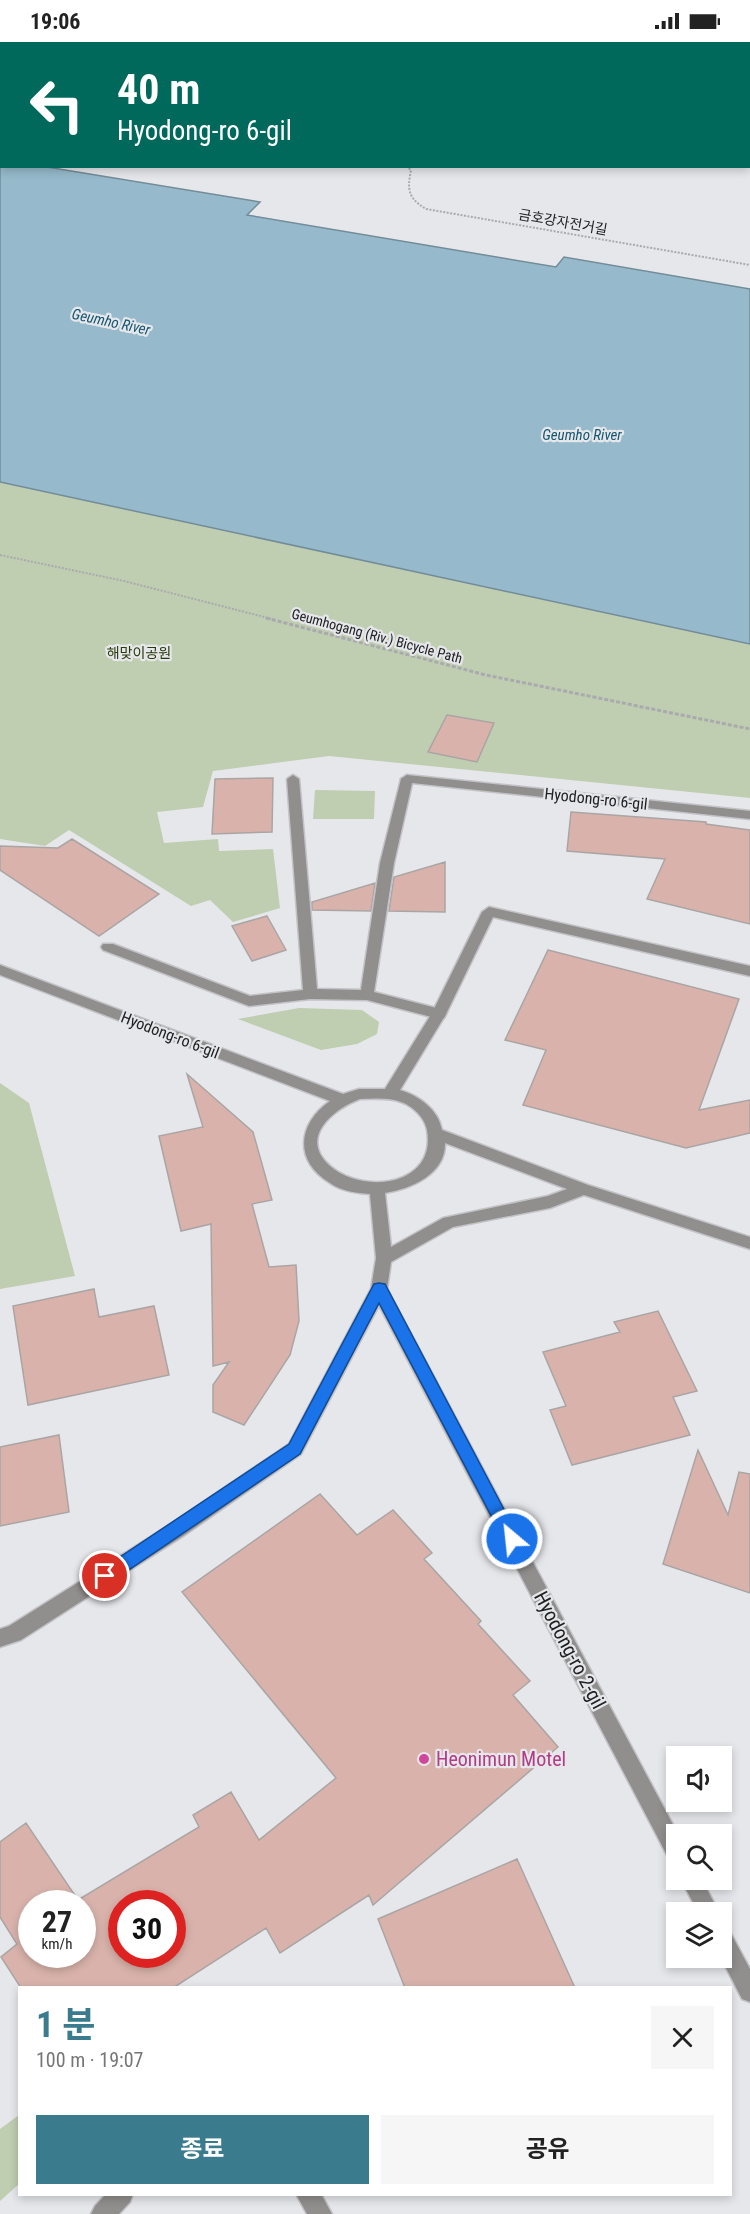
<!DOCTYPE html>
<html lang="ko">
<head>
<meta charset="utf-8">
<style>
	:root { --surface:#fff; --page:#f6f6f6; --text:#222; --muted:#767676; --accent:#3b7b8e }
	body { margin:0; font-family:"Roboto Condensed","Noto Sans KR",sans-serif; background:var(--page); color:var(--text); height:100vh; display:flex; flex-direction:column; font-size:22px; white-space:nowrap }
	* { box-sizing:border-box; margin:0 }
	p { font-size:20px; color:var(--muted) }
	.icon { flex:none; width:33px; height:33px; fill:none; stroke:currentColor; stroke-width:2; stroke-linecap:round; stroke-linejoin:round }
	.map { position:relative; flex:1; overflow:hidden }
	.details { position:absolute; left:18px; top:1944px; width:714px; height:210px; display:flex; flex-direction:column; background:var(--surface); border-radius:0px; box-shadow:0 3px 9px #0003 }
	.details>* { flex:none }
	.banner { position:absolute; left:0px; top:0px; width:750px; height:126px; box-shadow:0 3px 9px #0003; background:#00695c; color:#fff; overflow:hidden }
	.buttons { position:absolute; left:666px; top:1704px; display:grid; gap:12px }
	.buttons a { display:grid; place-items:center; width:66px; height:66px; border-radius:0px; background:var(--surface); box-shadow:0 3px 9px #0003; font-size:30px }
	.speed { position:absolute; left:18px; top:1848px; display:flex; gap:12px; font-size:30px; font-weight:700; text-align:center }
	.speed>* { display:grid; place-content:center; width:78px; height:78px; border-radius:50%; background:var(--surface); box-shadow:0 3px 9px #0003; line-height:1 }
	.speed small { font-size:15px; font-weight:400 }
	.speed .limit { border:9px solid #d22; background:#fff; color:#111 }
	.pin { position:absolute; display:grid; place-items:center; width:51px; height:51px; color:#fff; margin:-26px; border:3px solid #fff; border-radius:50%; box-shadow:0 2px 6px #0007 }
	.me { position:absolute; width:66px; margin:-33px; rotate:332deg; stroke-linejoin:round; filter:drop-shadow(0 0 4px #0008) }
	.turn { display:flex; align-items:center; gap:21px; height:126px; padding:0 18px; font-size:27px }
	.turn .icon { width:78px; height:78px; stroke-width:2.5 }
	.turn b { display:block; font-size:42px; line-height:51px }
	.round { display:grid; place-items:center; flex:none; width:63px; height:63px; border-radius:0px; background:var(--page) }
	.headline { display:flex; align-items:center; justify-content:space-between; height:102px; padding:0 18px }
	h1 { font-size:36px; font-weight:700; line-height:45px; color:var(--accent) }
	.button { display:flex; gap:12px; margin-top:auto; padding:12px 18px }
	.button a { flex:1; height:69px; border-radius:0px; background:var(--accent); color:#fff; font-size:24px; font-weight:700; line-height:69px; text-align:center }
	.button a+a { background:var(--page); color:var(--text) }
	.status { display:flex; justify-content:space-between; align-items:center; height:42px; padding:0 30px; background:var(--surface); direction:ltr }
	.status svg { height:16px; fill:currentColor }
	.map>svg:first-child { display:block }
	.green { fill:#bfcdb0 }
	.water { fill:#96bacb; stroke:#738c99; stroke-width:1.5 }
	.building { fill:#d9b3ab; stroke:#aaa5a4; stroke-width:1.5; fill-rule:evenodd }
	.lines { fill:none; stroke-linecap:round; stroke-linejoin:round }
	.service-casing { stroke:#c3c3c7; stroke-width:3 }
	.minor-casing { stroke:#c3c3c7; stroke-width:3 }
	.tertiary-casing { stroke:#c3c3c7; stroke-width:3 }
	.path-far1 { stroke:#aaaaae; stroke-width:2; stroke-dasharray:2 1.5; stroke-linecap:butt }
	.path { stroke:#aaaaae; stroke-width:3; stroke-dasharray:4 2; stroke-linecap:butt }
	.service { fill:#908f8d; fill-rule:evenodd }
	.minor { fill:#908f8d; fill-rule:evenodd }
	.tertiary { fill:#908f8d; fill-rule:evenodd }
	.route { fill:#1a73e8; stroke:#114b97; stroke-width:1.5 }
	.hotel-dot { fill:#d1479c; stroke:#e6e7eb; stroke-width:2 }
	.labels { text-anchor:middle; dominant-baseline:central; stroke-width:4.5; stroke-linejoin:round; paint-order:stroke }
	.far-street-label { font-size:14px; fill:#212123; stroke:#e6e7eb }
	.far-park-label { font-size:14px; fill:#283a09; stroke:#e6e7eb }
	.far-water-label { font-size:15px; font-style:italic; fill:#145670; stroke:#e6e7eb }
	.street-label { font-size:16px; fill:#212123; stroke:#e6e7eb }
	.near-street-label { font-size:20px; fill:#212123; stroke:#e6e7eb }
	.near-hotel-label { font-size:20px; fill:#b23c85; stroke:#e6e7eb; text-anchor:start }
</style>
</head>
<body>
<div class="status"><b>19:06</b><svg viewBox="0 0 49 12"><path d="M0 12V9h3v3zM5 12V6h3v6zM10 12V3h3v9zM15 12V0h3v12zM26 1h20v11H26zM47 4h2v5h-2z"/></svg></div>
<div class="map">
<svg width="750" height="2172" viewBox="0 0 750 2172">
	<rect width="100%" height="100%" fill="#e6e7eb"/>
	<path class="green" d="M 0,440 L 750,602 L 750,756 L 329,714 L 213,729 L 203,765 L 157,770 L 164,801 L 218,797 L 219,809 L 273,807 L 280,866 L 233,880 L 210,858 L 191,864 L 69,788 L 45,804 L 0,797 Z
		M 315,748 L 375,749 L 374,777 L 313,777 Z
		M 299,966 L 362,968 L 379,980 L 377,992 L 357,1002 L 321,1008 L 238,977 Z
		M 0,1041 L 29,1061 L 75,1234 L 0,1247 Z
		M 19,2073 L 19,2142 L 0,2159 L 0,2087 Z"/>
	<path class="water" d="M 0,116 L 2,124 L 47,125 L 260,160 L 247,173 L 556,225 L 564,215 L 750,247 L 750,602 L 0,440 Z"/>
	<path class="building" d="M 447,673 L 494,681 L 477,720 L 428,710 Z
		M 273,736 L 272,790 L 212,792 L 215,737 Z
		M 571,770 L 706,780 L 706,782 L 750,788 L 750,882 L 647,857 L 665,817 L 567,809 Z
		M 72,797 L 159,852 L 99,894 L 0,828 L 0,804 L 58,806 Z
		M 445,820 L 445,870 L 389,869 L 394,835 Z
		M 375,841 L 371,869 L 312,868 L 312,860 Z
		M 267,874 L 286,908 L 252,919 L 232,884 Z
		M 548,908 L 739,957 L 699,1068 L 750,1058 L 750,1091 L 686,1106 L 523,1063 L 546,1008 L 505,998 Z
		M 187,1032 L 253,1090 L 272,1158 L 252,1162 L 269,1225 L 296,1223 L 299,1279 L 290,1313 L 244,1383 L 213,1370 L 213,1343 L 229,1320 L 213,1324 L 211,1182 L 181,1189 L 159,1094 L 203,1085 Z
		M 94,1247 L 99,1275 L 154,1264 L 169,1333 L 28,1363 L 13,1264 Z
		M 658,1269 L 697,1349 L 673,1355 L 690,1393 L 572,1423 L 550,1368 L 566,1364 L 543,1310 L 620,1290 L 614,1280 Z
		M 59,1393 L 69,1470 L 0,1484 L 0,1405 Z
		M 698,1408 L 728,1473 L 739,1430 L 750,1432 L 750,1551 L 663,1522 Z
		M 320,1452 L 357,1493 L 393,1468 L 432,1511 L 424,1517 L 481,1579 L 478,1582 L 530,1639 L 513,1653 L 558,1705 L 373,1863 L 369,1853 L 280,1911 L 266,1886 L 173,1946 L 21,1946 L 1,1915 L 17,1902 L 0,1875 L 0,1800 L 26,1781 L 78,1858 L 199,1785 L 193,1773 L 231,1750 L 259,1798 L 336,1736 L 182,1550 ZM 32,1862 L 82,1862 L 82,1912 L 32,1912 ZM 122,1862 L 172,1862 L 172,1912 L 122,1912 Z
		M 517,1817 L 575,1946 L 405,1946 L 378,1877 Z"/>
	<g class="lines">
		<defs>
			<path id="service" d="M 477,0 L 485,0 L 476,2 Z
				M 293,733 L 299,737 L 317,947 L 361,948 L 380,821 L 401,737 L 407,733 L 413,737 L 394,821 L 374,950 L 444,968 L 446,972 L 444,976 L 439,977 L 367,958 L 310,957 L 249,964 L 103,908 L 101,905 L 103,902 L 113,902 L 250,954 L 303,948 L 287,737 Z
				M 106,2152 L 133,2152 L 130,2160 L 119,2172 L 91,2172 L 95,2164 Z
				M 296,2152 L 321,2152 L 332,2172 L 307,2172 Z"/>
			<path id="minor" d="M 293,0 L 301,0 L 292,2 Z
				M 407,733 L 750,769 L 750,777 L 403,740 L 401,737 Z
				M 489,865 L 750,924 L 750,934 L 493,875 L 446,972 L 400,1048 C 419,1054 438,1067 442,1088 L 588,1143 L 750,1195 L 750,1207 L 584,1153 L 550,1166 L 453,1185 L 391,1220 L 387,1247 L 678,1792 L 676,1820 L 669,1817 L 379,1263 L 301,1412 L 183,1494 L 21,1598 L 0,1605 L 0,1587 L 9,1584 L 171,1482 L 289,1402 L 371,1247 L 376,1216 L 370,1152 C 356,1151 341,1149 330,1141 C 293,1119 298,1081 330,1059 L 0,933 L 0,923 L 343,1052 L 359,1047 L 385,1047 L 432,971 L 482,870 ZM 360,1057 C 373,1057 389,1055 401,1060 C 413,1064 425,1076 427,1088 C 437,1144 363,1153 330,1124 C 298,1096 333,1067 360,1057 ZM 445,1101 L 567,1147 L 548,1154 L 443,1176 L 391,1205 L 385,1151 C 411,1147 446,1132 445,1101 Z
				M 681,1838 L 702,1838 L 719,1870 L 698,1870 Z
				M 722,1884 L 729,1888 L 750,1927 L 750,1960 L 742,1957 L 721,1916 Z"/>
			<path id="tertiary" d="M 22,0 L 43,0 L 46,2 L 23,2 Z
				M 748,64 L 750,64 L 750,68 L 748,68 Z"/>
		</defs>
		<use href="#service" class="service-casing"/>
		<use href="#minor" class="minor-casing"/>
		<use href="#tertiary" class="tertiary-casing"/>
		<path class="path-far1" d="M 406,124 L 411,128 C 407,148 408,156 426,167 L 750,223
			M 746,124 L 750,125
			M 0,513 L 124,539 L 272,577"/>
		<path class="path" d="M 266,576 L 486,633 L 750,687"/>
		<use href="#service" class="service"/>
		<use href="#minor" class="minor"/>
		<use href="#tertiary" class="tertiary"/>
	</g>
	<path class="route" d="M 379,1241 L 385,1242 L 517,1492 L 520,1497 L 517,1502 L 512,1504 L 506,1502 L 379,1261 L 300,1412 L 111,1540 L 105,1542 L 99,1540 L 97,1534 L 99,1529 L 289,1402 L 374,1242 Z"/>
	<circle class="hotel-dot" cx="424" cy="1717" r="6"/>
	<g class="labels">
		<g class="far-street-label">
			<text transform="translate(563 180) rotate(10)">금호강자전거길</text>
			<text transform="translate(377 594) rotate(15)">Geumhogang (Riv.) Bicycle Path</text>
		</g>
		<g class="far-park-label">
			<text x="139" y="611">해맞이공원</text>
		</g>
		<g class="far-water-label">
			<text transform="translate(111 280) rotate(12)">Geumho River</text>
			<text x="582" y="393">Geumho River</text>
		</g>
		<g class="street-label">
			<text transform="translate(596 757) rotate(6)">Hyodong-ro 6-gil</text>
			<text transform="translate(170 993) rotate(21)">Hyodong-ro 6-gil</text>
		</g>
		<g class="near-street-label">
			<text transform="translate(570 1608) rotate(62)">Hyodong-ro 2-gil</text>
		</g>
		<g class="near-hotel-label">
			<text x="436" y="1717">Heonimun Motel</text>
		</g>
	</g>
</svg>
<div class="buttons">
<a><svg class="icon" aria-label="sound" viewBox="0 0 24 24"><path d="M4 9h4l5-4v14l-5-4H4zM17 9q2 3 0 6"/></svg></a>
<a><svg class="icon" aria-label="search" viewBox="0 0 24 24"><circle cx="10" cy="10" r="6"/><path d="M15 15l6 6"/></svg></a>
<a><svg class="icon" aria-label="layers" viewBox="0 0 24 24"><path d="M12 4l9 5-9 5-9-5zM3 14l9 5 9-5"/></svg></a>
</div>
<div class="speed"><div>27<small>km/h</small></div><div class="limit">30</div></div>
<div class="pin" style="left:105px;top:1534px;background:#d93025"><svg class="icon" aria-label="arrive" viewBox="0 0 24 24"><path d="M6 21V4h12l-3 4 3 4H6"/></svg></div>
<svg class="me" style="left:512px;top:1497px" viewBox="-20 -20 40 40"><circle r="17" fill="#1a73e8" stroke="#fff" stroke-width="3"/><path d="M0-11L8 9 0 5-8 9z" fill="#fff"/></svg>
<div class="banner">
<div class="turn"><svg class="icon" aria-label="left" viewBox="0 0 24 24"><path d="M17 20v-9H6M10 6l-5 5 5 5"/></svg><div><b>40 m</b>Hyodong-ro 6-gil</div></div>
</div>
<section class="details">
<div class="headline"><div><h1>1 분</h1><p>100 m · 19:07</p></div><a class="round"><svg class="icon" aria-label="close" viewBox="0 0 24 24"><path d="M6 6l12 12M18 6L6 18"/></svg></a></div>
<div class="button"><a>종료</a><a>공유</a></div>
</section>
</div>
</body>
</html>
